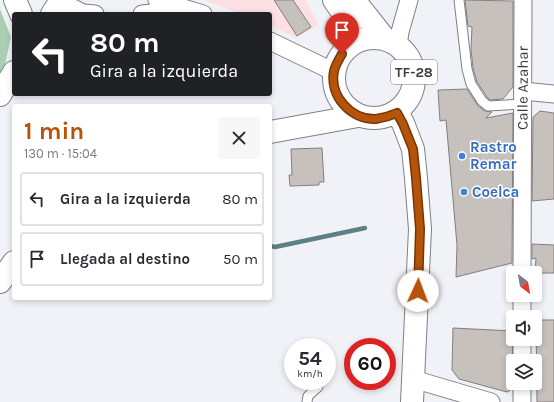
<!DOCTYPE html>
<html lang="es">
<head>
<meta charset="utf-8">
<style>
	:root { --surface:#fff; --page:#f7f7f7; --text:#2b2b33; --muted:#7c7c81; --line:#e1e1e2; --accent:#b45309 }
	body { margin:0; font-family:Karla,sans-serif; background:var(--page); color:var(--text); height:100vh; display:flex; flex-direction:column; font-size:15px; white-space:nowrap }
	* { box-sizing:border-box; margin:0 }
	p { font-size:13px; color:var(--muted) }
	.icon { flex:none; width:22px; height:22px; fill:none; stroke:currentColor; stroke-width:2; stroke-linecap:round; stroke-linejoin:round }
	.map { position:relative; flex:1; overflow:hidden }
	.panel { position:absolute; left:12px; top:104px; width:260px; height:196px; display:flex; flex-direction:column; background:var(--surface); border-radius:4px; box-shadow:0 2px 6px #0003 }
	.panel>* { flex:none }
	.hud { position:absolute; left:12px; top:12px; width:260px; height:84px; border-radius:4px; box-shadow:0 2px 6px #0003; background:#202124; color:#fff; overflow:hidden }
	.needle { width:26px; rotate:149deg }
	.controls { position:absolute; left:506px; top:266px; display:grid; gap:8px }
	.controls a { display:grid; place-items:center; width:36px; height:36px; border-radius:4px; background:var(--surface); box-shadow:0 2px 6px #0003; font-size:20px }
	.speed { position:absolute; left:284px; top:338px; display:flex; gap:8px; font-size:20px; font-weight:700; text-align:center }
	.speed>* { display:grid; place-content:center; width:52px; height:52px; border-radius:50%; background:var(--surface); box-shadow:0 2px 6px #0003; line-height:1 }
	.speed small { font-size:10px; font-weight:400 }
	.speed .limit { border:6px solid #d22; background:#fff; color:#111 }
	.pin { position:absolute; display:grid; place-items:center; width:34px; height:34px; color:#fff; margin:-41px -17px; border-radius:50% 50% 50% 0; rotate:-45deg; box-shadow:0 0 4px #0007 }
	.pin .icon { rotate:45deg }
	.me { position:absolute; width:44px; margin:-22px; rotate:2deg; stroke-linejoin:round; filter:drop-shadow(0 0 3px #0008) }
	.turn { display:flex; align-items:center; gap:14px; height:84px; padding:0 12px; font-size:18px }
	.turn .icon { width:52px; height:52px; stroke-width:2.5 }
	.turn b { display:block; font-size:28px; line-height:34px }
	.round { display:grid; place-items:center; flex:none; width:42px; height:42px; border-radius:4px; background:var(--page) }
	.summary { display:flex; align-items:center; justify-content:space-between; height:68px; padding:0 12px }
	h1 { font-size:24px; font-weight:700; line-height:30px; color:var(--accent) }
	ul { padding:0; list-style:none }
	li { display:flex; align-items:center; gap:12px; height:54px; margin:0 8px 6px; padding:0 4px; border:2px solid var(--line); border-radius:4px }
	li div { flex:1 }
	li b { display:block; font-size:15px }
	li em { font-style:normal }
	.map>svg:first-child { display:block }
	.industrial { fill:#fce0e3 }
	.green { fill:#abceb2 }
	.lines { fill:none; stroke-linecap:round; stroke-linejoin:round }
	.stream { stroke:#5c8083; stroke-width:4.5 }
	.building { fill:#c7c1be; stroke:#847f7c }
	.service-casing { stroke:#7f8085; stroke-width:11 }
	.minor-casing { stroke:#7f8085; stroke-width:19 }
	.primary-casing { stroke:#7f8085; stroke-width:24 }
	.motorway-casing { stroke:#7f8085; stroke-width:24 }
	.service { stroke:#fff; stroke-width:9 }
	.minor { stroke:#fff; stroke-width:17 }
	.primary { stroke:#fff; stroke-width:22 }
	.motorway { stroke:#fff; stroke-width:22 }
	.route-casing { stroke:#753606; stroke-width:10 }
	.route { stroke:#b45309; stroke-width:7 }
	.shop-dot { fill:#3f7fe0; stroke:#fff; stroke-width:1.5 }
	.labels { text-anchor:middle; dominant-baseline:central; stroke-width:3; stroke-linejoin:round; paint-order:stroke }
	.shield { fill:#fff; stroke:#767678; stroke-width:1 }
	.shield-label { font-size:14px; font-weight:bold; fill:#3c3c3e }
	.street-label { font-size:15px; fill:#3c3c3e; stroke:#fff }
	.shop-label { font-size:15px; font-weight:bold; fill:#366cbe; stroke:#fff; text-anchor:start }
</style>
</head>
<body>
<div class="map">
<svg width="554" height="402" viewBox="0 0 554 402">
	<rect width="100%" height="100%" fill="#f1f2f7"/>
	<path class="industrial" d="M 203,0 L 305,0 L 319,25 L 296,38 L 270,25 L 270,14 L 242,14 Z"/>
	<path class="green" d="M 0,9 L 11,37 L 5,65 L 0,73 Z"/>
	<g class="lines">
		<path class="stream" d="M 270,246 L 275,247 L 365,228"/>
	</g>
	<path class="building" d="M 274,0 L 293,0 L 311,27 L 297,36 Z
		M 465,0 L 513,1 L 513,87 L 503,99 L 490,100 L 487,97 L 477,82 L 473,68 L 471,49 L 472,27 L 468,26 Z
		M 467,89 L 478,106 L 485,111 L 492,112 L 486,118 L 513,113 L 512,263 L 456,277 L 457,245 L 446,120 L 440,121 L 438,90 Z
		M 540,111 L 554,113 L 554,199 L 532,201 L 533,117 Z
		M 322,148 L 324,182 L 319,182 L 319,185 L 290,186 L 289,175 L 292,175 L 291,149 Z
		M 532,244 L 554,245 L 554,273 L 535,273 L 536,258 L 532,259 Z
		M 536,320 L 554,320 L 554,402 L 537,402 Z
		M 453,328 L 513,331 L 512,389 L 507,392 L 459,379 L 452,370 Z"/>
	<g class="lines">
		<defs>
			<path id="service" d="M 459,0 L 467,69 L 471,84 L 482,101 L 488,106 L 523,104
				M 307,402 L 308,396 L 318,387"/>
			<g id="minor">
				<path d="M 57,0 L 83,13 L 95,14"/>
				<path d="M 157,0 L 203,14"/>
				<path d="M 142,14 L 153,13 L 163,14"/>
				<path d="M 270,41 L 326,68 L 334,71"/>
				<path d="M 398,45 L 400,32 L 409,0"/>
				<path d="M 523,91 L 554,94"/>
				<path id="s1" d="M 522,273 L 523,0"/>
				<path d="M 522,317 L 522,295"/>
				<path d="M 522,361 L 522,339"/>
				<path d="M 413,379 L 491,402"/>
				<path d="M 522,402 L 522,383"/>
			</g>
			<path id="primary" d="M 334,0 C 344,14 351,26 354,43
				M 354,0 L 385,39
				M334 78a40 40 0 1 1 80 0a40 40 0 1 1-80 0Z
				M 397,113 L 403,123 L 413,149 L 416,178 L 420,229 L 412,402"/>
			<path id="motorway" d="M 15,0 L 21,14
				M 52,14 L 61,0
				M 0,95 L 14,72
				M 270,132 L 358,116
				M 0,282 L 14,262"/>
		</defs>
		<use href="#service" class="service-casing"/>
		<use href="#minor" class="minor-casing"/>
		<use href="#primary" class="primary-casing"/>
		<use href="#motorway" class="motorway-casing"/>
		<use href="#service" class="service"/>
		<use href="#minor" class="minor"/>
		<use href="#primary" class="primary"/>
		<use href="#motorway" class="motorway"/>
	</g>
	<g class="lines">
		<defs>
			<path id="route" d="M 342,54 C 339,59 335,66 334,71 C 329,96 351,120 376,119 C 383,118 390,116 397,113 L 403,124 L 413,149 L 416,178 L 420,229 L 418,291"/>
		</defs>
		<use href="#route" class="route-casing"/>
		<use href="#route" class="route"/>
	</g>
	<g class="shop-dot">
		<circle cx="462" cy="156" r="4"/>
		<circle cx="464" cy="192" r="4"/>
	</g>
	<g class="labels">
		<rect class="shield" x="391" y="60" width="46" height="24" rx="3"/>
		<g class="shield-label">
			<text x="414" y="72">TF-28</text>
		</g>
		<g class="street-label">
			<text stroke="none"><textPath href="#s1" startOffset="185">Calle Azahar</textPath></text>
		</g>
		<g class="shop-label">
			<text x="470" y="147">Rastro<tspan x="470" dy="17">Remar</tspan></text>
			<text x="472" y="192">Coelca</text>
		</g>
	</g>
</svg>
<div class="controls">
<a><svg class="needle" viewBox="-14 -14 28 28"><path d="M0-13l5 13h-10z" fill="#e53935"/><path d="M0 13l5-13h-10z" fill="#7c7c81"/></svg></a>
<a><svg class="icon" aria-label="sound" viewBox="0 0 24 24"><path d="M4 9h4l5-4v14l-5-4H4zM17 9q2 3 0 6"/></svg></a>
<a><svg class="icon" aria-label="layers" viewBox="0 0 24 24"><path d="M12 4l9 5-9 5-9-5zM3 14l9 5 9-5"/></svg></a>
</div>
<div class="speed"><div>54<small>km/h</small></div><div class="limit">60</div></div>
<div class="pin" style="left:342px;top:54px;background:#d93025"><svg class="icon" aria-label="arrive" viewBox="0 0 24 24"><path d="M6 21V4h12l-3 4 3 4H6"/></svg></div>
<svg class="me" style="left:418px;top:291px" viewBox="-20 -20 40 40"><circle r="19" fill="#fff"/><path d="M0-13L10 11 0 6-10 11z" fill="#b45309"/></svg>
<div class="hud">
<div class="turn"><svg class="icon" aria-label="left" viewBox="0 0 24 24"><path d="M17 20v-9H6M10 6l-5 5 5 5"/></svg><div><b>80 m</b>Gira a la izquierda</div></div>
</div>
<section class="panel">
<div class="summary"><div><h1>1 min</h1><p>130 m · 15:04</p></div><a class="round"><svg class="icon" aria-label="close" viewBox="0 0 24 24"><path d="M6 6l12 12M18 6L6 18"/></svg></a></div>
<ul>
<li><svg class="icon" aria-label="left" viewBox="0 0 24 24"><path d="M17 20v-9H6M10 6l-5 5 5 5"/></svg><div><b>Gira a la izquierda</b></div><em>80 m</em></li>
<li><svg class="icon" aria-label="arrive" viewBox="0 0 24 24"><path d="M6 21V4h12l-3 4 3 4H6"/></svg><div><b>Llegada al destino</b></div><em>50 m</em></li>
</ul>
</section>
</div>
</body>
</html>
